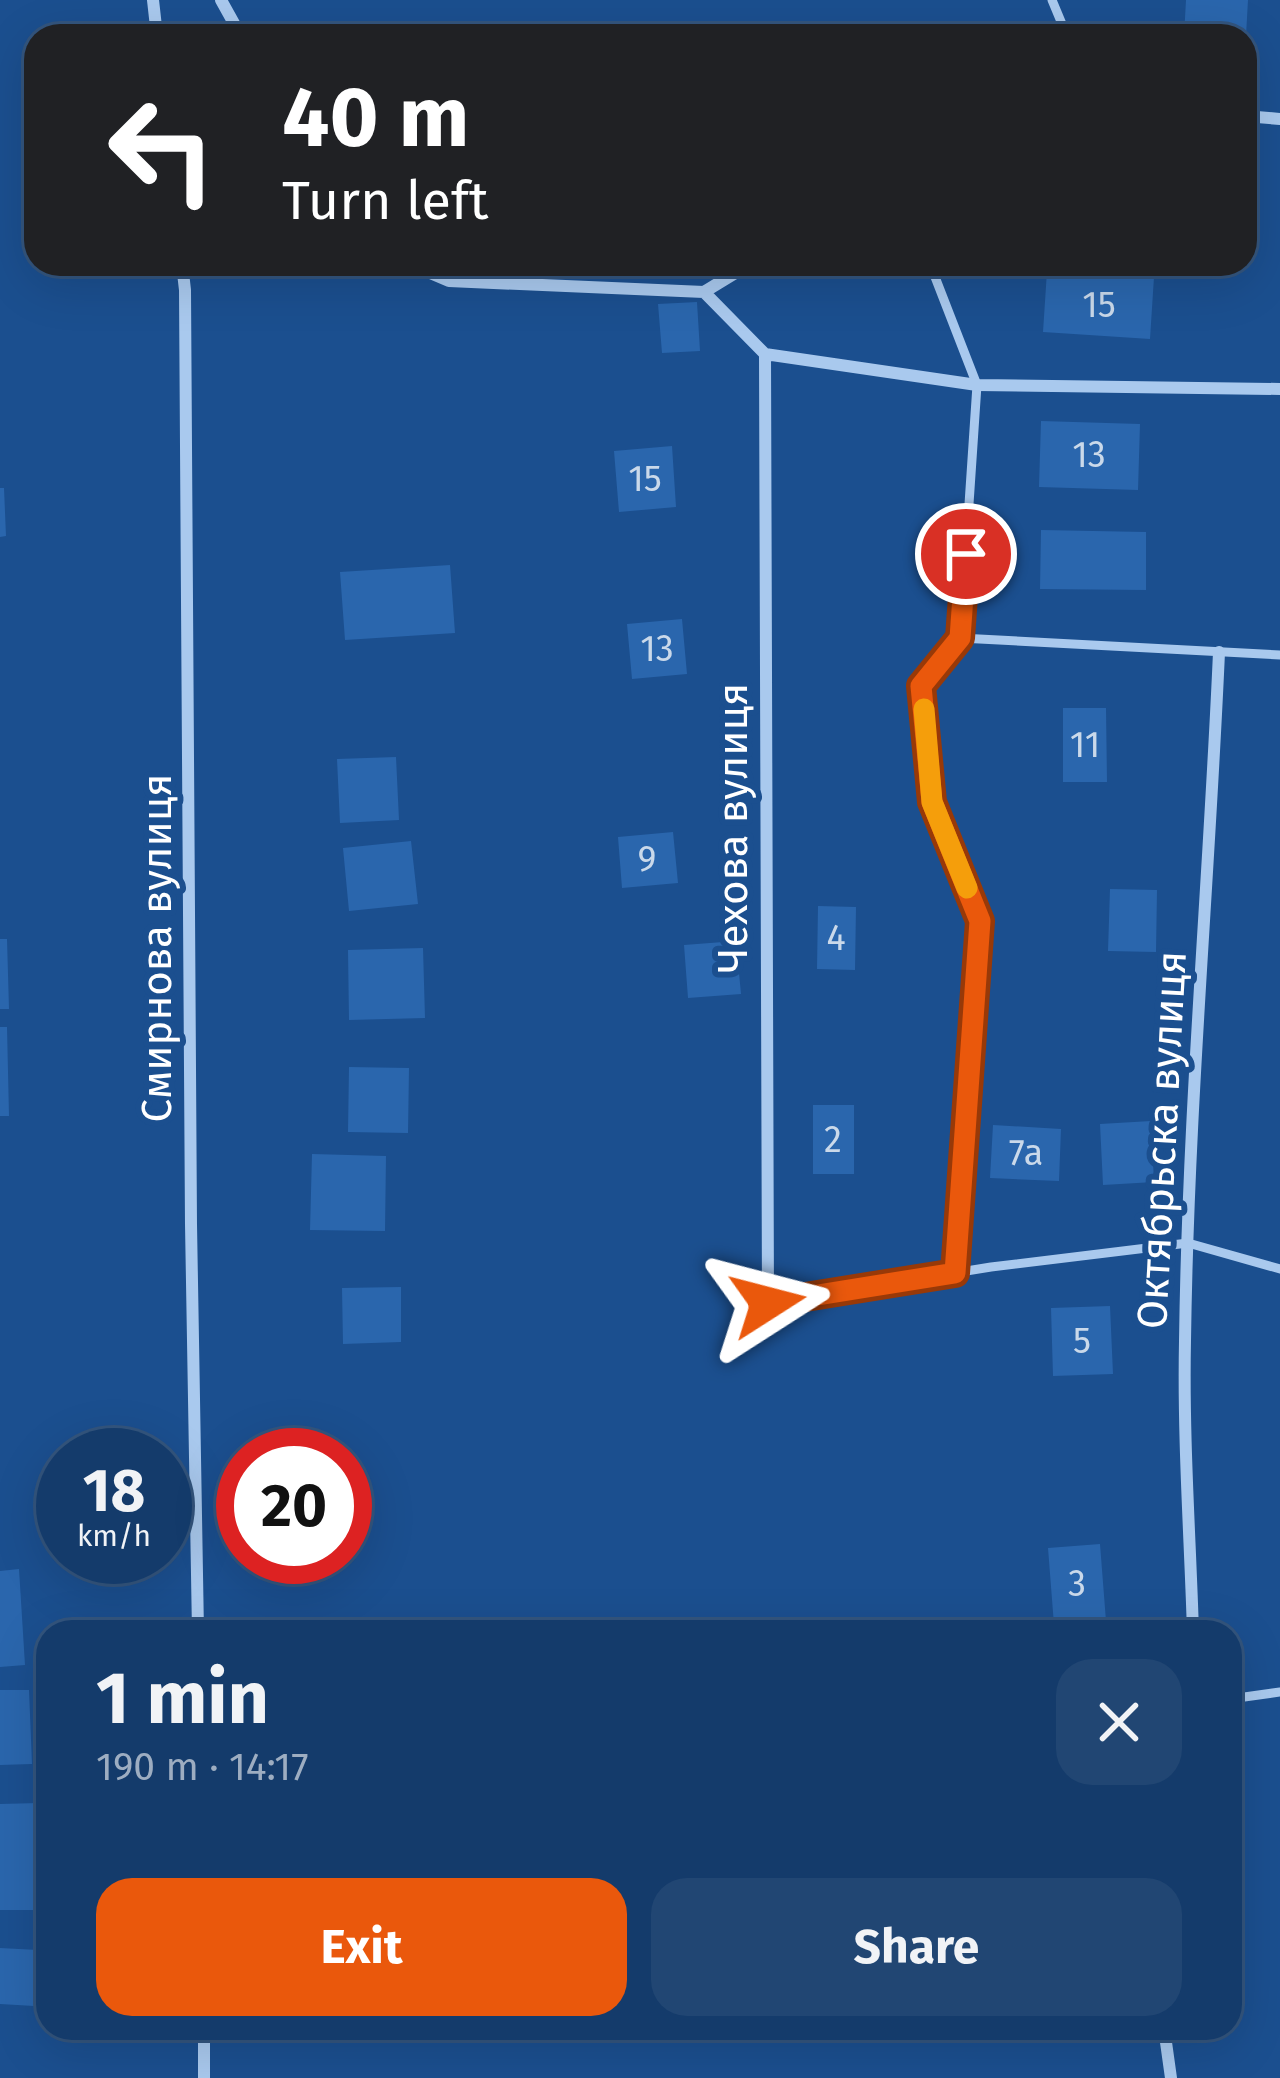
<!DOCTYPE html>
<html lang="en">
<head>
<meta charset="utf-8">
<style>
	:root { --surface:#143b6b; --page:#214673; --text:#f1f3f6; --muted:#9dadc1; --line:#33557e; --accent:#ea580c }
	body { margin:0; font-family:"Fira Sans",sans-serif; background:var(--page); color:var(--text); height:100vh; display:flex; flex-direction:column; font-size:45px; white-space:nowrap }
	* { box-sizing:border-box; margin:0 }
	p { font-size:39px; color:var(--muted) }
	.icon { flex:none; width:66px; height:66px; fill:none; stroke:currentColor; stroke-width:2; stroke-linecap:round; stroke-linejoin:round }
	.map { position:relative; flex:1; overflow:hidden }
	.drawer { position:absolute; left:36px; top:1620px; width:1206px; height:420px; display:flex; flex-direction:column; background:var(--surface); border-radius:36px; box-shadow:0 12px 48px #0002,0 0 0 3px var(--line) }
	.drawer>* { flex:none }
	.guide { position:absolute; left:24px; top:24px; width:1233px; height:252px; border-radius:36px; box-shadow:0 12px 48px #0002,0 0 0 3px var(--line); background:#202124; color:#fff; overflow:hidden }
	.speed { position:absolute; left:36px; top:1428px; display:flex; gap:24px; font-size:60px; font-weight:700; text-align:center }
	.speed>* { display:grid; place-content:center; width:156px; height:156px; border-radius:50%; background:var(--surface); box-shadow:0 12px 48px #0002,0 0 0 3px var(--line); line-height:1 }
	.speed small { font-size:30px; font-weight:400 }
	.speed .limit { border:18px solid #d22; background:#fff; color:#111 }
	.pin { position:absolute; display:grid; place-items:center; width:102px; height:102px; color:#fff; margin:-51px; border:6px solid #fff; border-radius:50%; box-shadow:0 3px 12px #0007 }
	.me { position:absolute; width:132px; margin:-66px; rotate:81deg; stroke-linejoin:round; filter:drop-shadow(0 0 9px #0008) }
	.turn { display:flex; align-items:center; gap:42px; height:252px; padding:0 60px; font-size:54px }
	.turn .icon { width:156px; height:156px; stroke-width:2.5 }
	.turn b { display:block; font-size:84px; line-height:102px }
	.round { display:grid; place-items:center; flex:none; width:126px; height:126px; border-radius:36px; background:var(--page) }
	.overview { display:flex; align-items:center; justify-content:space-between; height:204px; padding:0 60px }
	h1 { font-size:72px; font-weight:700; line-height:90px }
	.cta { display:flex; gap:24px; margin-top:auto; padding:24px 60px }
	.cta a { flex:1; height:138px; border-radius:36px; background:var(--accent); color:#fff; font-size:48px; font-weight:700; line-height:138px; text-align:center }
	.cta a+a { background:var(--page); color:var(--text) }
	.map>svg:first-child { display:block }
	.building { fill:#2a66ad }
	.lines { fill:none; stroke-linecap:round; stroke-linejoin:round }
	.service { stroke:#a9c9ee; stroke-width:9 }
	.minor { stroke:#a9c9ee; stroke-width:12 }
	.route-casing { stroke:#983908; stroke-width:30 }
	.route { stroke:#ea580c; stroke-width:21 }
	.slow { stroke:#f59e0b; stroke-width:21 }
	.labels { text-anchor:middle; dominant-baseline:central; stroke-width:12; stroke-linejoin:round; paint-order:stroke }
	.number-label { font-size:36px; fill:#cad9ea }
	.street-label { font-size:42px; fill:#fff; stroke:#1b4f8f }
</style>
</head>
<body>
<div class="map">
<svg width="1280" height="2078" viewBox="0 0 1280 2078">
	<rect width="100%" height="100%" fill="#1b4f8f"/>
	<path class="building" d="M 1186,0 L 1248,0 L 1246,36 L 1184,36 Z
		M 1047,271 L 1154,277 L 1150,339 L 1043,332 Z
		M 697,302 L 700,351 L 662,353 L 658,304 Z
		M 1041,421 L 1140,424 L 1138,490 L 1039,487 Z
		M 672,446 L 676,507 L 619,512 L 614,451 Z
		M 0,488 L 4,488 L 6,536 L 0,537 Z
		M 1041,530 L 1146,532 L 1146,590 L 1040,589 Z
		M 450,565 L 455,633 L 345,640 L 340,572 Z
		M 682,619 L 687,674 L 632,679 L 627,624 Z
		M 1063,708 L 1106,708 L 1107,782 L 1063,782 Z
		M 396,757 L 399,820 L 340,823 L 337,759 Z
		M 673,832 L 678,883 L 622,888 L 618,837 Z
		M 411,841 L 418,904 L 349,911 L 343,848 Z
		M 1110,889 L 1157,890 L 1156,952 L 1108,951 Z
		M 818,906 L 856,907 L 855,970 L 817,969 Z
		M 0,939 L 7,939 L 9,1009 L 0,1009 Z
		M 736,941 L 741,994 L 688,998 L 684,945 Z
		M 423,948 L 425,1018 L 349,1020 L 348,950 Z
		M 0,1027 L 7,1027 L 9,1116 L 0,1116 Z
		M 349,1067 L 409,1068 L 408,1133 L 348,1132 Z
		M 813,1105 L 854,1105 L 854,1174 L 813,1174 Z
		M 1151,1121 L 1154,1182 L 1103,1185 L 1100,1124 Z
		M 993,1125 L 1061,1129 L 1059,1181 L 990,1178 Z
		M 312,1154 L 386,1156 L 385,1231 L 310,1230 Z
		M 401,1287 L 401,1342 L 343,1344 L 342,1288 Z
		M 1110,1306 L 1113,1374 L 1053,1376 L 1051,1308 Z
		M 1100,1544 L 1106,1621 L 1054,1625 L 1048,1548 Z
		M 19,1569 L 25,1665 L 0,1667 L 0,1571 Z
		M 0,1690 L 29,1690 L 32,1764 L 0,1765 Z
		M 39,1803 L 39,1910 L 0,1910 L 0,1804 Z
		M 0,1948 L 38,1950 L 34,2006 L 0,2004 Z"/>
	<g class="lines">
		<path class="service" d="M 1052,0 L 1067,36
			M 930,264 L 977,385 L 960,638 L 1280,655
			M 768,1303 L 991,1267 L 1188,1243 L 1280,1269
			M 1230,1699 L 1280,1692"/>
		<path class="minor" d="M 153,0 L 157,36
			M 221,0 L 241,36
			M 1245,116 L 1280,119
			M 182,264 L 185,290 L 191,1224 L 198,1632
			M 409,264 L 449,281 L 704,292 L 765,354 L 977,385 L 1280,389
			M 704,292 L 750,264
			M 765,354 L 768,1303
			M 955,1273 L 980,921 L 932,802 L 921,686 L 960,638
			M 1193,1632 C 1190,1535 1183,1438 1185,1341 C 1188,1111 1209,882 1219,652
			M 204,2028 L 204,2078
			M 1164,2028 L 1171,2078"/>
	</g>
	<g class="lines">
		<defs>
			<path id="route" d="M 768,1303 L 955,1273 L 980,921 L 932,802 L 921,686 L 960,638 L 966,554"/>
		</defs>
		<use href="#route" class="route-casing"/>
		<use href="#route" class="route"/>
		<path class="slow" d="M 924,709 L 932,802 L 967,888"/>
	</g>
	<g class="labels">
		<g class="number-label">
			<text x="1099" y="305">15</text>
			<text x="1089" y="455">13</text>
			<text x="645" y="479">15</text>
			<text x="657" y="649">13</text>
			<text x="1085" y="745">11</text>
			<text x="647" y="860">9</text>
			<text x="836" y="938">4</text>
			<text x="833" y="1140">2</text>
			<text x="1026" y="1153">7а</text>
			<text x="1082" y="1341">5</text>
			<text x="1077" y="1584">3</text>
		</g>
		<g class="street-label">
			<text transform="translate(733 828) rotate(-90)">Чехова вулиця</text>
			<text transform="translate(157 948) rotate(-90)">Смирнова вулиця</text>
			<text transform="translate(1162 1140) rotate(-87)">Октябрьска вулиця</text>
		</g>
	</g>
</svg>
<div class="speed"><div>18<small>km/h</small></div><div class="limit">20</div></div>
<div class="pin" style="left:966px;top:554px;background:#d93025"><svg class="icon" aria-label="arrive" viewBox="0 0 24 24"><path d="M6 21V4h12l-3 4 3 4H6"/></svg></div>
<svg class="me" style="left:768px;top:1303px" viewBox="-20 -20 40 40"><path d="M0-17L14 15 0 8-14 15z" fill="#ea580c" stroke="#fff" stroke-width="4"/></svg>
<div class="guide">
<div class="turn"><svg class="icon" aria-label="left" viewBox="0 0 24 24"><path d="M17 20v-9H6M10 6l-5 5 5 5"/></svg><div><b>40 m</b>Turn left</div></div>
</div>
<section class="drawer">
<div class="overview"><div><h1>1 min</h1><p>190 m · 14:17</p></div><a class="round"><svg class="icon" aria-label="close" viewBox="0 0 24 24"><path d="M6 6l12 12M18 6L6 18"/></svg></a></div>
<div class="cta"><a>Exit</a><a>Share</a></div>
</section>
</div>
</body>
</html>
